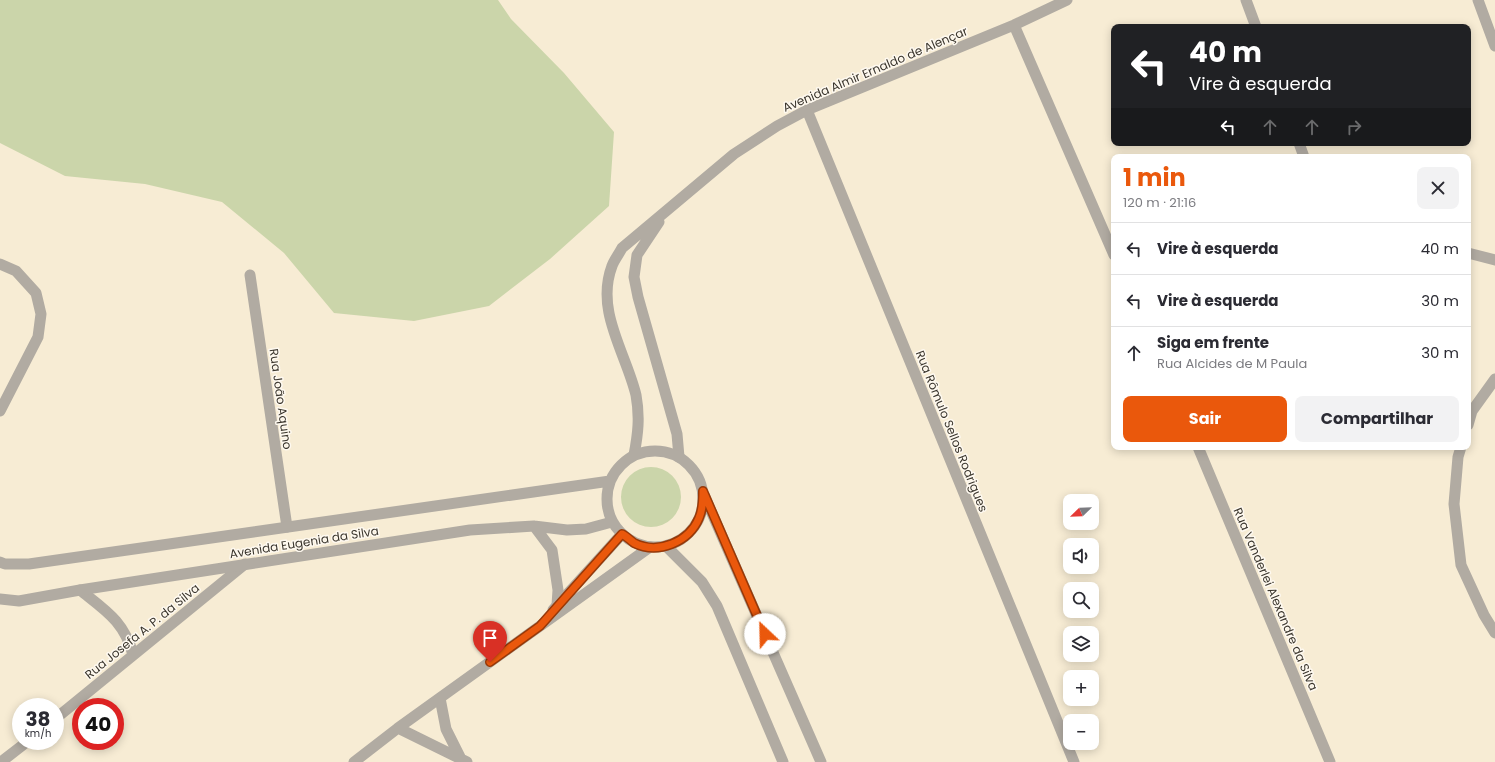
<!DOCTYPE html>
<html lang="pt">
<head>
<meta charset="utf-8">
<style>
	:root { --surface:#fff; --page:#f2f2f3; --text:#2b2b33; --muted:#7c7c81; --line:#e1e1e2; --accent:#ea580c }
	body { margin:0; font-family:Poppins,sans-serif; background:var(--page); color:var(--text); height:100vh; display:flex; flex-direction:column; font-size:15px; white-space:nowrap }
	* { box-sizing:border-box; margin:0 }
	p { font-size:13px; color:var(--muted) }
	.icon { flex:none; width:22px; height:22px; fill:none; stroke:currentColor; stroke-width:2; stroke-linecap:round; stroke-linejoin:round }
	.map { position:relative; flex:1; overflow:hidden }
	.drawer { position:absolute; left:1111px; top:154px; width:360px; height:296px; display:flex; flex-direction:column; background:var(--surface); border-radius:8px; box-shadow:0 2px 10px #0003 }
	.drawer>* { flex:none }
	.banner { position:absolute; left:1111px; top:24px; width:360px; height:122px; border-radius:8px; box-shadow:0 2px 10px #0003; background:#202124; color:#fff; overflow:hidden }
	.needle { width:26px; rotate:247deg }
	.buttons { position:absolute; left:1063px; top:494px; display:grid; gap:8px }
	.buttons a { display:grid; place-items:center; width:36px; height:36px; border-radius:8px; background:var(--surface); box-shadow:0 2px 10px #0003; font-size:20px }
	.speed { position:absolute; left:12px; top:698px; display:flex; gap:8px; font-size:20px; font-weight:700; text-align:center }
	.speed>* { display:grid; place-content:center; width:52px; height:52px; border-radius:50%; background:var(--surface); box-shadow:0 2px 10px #0003; line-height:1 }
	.speed small { font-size:10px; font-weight:400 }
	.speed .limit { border:6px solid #d22; background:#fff; color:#111 }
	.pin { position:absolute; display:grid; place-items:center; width:34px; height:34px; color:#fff; margin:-41px -17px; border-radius:50% 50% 50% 0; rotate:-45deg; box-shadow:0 0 4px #0007 }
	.pin .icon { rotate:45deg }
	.me { position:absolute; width:44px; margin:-22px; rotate:336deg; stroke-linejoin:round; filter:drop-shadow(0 0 3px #0008) }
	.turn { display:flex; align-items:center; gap:14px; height:84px; padding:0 12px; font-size:18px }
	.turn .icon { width:52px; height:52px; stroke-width:2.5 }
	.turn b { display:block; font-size:28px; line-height:34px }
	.lanes { display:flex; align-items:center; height:38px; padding:0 12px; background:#0003; justify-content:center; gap:20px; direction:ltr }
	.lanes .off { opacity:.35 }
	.round { display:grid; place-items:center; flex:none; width:42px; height:42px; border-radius:8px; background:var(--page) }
	.summary { display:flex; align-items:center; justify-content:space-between; height:68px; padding:0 12px }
	h1 { font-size:24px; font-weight:700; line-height:30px; color:var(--accent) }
	.cta { display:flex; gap:8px; margin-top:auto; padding:8px 12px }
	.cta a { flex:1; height:46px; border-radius:8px; background:var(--accent); color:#fff; font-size:16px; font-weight:700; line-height:46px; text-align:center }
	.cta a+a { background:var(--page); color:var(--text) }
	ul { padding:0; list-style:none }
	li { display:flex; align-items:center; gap:12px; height:52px; padding:0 12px; border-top:1px solid var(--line) }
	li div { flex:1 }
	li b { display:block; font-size:15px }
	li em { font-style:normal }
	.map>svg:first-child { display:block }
	.green { fill:#cbd5aa }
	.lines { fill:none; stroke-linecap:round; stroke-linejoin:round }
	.minor { stroke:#b1aba2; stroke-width:11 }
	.tertiary { stroke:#b1aba2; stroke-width:11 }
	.route-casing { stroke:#983908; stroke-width:10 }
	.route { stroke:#ea580c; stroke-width:7 }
	.labels { text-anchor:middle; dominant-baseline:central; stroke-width:3; stroke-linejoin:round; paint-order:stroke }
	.street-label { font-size:12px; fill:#3a352c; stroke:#fef9f0 }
</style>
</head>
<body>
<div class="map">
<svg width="1495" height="762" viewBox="0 0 1495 762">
	<rect width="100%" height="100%" fill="#f7ecd4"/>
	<path class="green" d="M 0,0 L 498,0 L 511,19 L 564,73 L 614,132 L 609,206 L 550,259 L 489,306 L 414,321 L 334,313 L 284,253 L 222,202 L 145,184 L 65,176 L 0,143 Z
		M621 497a30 30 0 1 1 60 0a30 30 0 1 1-60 0Z"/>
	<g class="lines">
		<path class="minor" d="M 1246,0 L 1256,27
			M 1478,0 L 1495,46
			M 1014,25 L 1114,255
			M 807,110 L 1074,762
			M 1299,143 L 1304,157
			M 659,222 L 637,255 L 634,277 L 638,297 L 677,434 L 679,457
			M 1468,253 L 1495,260
			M 250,275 L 287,527
			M 1468,425 L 1472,411 L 1495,379
			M 1198,447 L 1330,762
			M 1461,447 L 1458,457 L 1454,504 L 1461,565 L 1484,615 L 1495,633
			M 634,455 C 638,434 640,417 636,395 C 626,353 595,311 612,266 C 614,260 619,254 622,248 L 734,154 L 777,126 L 807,110 L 1014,25 L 1067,0
			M 80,590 C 105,610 125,622 133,655
			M 553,610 L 622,534
			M 440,698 L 446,729 L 461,759
			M 55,719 L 245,564
			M 398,728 L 467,762
			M 1,762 L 28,741
			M 354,762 L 398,728 L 650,547"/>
		<path class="tertiary" d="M 0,264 L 16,271 L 36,293 L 41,314 L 38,337 L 0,411
			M607 499a48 48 0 1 1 96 0a48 48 0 1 1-96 0Z
			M 704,495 L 821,762
			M 534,526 L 552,550 L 558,590 L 557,605
			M 666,546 L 702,582 L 717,606 L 783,762
			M 0,562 L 5,564 L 29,564 L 610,481
			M 0,599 L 19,601 L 80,590 L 470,530 L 534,526 L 567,530 L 586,529 L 612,522"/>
	</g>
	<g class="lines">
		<defs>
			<path id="route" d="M 490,662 L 540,626 L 622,534 C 626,536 630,540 634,543 C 658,555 689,542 699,518 C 703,509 703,500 703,491 L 765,634"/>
		</defs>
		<use href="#route" class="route-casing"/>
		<use href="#route" class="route"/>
	</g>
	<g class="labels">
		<g class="street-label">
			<text transform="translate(875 69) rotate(-23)">Avenida Almir Ernaldo de Alençar</text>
			<text transform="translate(281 399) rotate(82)">Rua João Aquino</text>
			<text transform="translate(952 431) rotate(68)">Rua Rômulo Sellos Rodrigues</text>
			<text transform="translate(304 542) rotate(-9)">Avenida Eugenia da Silva</text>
			<text transform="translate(1276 599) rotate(67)">Rua Vanderlei Alexandre da Silva</text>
			<text transform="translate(142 631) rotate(-39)">Rua Josefa A. P. da Silva</text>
		</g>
	</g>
</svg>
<div class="buttons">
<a><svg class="needle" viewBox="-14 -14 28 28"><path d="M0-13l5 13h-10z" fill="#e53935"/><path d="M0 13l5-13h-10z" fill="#7c7c81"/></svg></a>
<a><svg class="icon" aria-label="sound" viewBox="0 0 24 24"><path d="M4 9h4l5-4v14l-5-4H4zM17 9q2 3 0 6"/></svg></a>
<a><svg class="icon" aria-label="search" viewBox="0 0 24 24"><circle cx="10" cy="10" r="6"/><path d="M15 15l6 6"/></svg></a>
<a><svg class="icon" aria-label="layers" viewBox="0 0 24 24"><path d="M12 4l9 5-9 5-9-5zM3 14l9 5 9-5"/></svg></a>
<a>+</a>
<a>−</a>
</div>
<div class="speed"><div>38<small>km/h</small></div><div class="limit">40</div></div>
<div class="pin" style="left:490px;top:662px;background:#d93025"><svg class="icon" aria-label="arrive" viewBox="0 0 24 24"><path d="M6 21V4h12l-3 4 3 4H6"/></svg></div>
<svg class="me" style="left:765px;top:634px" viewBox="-20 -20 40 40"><circle r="19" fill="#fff"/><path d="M0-13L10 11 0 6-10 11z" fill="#ea580c"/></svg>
<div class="banner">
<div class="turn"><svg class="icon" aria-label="left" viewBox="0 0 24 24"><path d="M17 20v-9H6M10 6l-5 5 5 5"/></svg><div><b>40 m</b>Vire à esquerda</div></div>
<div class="lanes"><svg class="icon" aria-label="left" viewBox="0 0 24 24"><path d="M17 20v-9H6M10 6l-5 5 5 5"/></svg><svg class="icon off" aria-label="ahead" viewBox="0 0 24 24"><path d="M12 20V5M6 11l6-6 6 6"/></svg><svg class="icon off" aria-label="ahead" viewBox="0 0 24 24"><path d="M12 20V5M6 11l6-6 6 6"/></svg><svg class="icon off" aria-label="right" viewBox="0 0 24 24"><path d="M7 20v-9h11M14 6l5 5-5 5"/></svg></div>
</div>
<section class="drawer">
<div class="summary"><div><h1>1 min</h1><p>120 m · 21:16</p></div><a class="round"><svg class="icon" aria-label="close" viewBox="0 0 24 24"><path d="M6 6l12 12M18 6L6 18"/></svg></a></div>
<ul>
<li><svg class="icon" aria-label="left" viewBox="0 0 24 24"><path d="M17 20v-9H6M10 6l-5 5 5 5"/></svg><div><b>Vire à esquerda</b></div><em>40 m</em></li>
<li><svg class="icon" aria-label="left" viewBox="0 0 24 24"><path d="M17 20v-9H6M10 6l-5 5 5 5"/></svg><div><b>Vire à esquerda</b></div><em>30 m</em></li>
<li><svg class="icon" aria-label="ahead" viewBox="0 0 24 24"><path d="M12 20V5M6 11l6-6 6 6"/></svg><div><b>Siga em frente</b><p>Rua Alcides de M Paula</p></div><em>30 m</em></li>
</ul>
<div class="cta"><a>Sair</a><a>Compartilhar</a></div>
</section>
</div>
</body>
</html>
